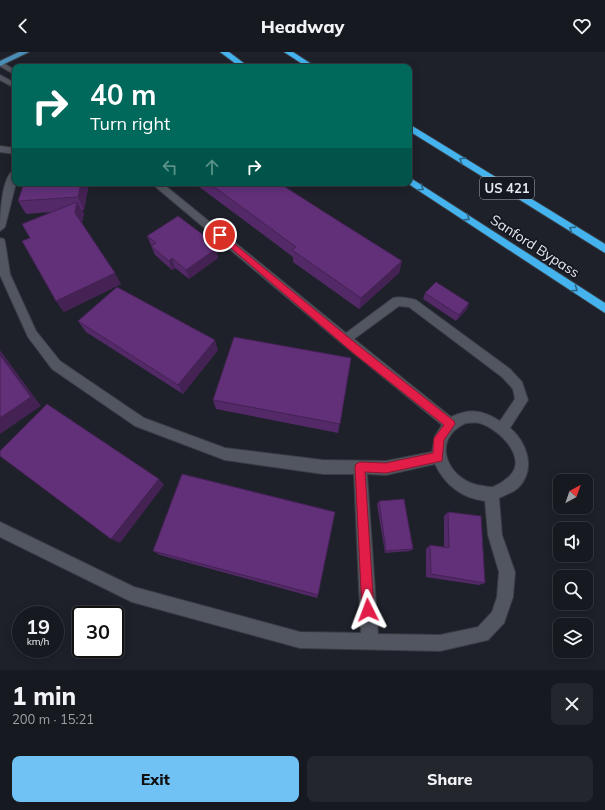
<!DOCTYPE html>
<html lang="en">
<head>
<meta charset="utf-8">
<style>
	:root { --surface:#161920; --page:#23262d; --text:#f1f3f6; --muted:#9ea0a5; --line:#35383e; --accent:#70c2f4 }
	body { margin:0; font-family:Mulish,sans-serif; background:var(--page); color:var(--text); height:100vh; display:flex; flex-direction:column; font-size:15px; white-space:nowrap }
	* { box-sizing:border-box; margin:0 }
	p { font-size:13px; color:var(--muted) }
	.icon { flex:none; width:22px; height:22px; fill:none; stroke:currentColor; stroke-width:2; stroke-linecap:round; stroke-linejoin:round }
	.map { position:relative; height:618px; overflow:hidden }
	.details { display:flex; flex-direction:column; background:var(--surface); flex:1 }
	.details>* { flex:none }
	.banner { position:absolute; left:12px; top:12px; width:400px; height:122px; border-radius:8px; box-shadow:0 2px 10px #0003,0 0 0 1px var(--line); background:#00695c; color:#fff; overflow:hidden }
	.needle { width:26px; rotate:40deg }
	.fabs { position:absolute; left:553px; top:422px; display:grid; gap:8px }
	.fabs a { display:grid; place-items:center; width:40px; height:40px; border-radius:8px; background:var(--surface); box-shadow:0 2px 10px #0003,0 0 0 1px var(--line); font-size:20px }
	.speed { position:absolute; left:12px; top:554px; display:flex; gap:8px; font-size:20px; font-weight:700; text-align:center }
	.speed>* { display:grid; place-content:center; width:52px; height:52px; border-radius:50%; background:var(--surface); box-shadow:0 2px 10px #0003,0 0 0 1px var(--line); line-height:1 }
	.speed small { font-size:10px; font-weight:400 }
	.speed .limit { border:2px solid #111; border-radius:6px; background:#fff; color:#111 }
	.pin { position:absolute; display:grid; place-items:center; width:34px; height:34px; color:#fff; margin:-17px; border:2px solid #fff; border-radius:50%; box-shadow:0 1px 4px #0007 }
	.me { position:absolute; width:44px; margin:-22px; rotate:357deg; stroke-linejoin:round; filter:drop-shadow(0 0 3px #0008) }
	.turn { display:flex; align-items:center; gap:14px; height:84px; padding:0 12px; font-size:18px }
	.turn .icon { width:52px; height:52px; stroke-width:2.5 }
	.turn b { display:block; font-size:28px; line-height:34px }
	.lanes { display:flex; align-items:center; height:38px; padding:0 12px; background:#0003; justify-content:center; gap:20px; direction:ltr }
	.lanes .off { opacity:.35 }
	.round { display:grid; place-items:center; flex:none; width:42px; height:42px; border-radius:8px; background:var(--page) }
	.headline { display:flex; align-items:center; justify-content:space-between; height:68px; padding:0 12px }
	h1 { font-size:24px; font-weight:800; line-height:30px }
	.button { display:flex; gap:8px; margin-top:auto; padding:8px 12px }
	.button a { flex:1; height:46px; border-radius:8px; background:var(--accent); color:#111; font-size:16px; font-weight:800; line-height:46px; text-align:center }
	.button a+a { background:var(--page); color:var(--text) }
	header { display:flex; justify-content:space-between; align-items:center; height:52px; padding:0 12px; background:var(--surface); font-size:18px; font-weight:800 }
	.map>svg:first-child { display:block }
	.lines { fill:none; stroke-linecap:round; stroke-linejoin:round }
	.street-casing { stroke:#393c42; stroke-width:2 }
	.primary-casing { stroke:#393c42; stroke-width:2 }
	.highway-casing { stroke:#393c42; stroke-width:2 }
	.street { fill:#525660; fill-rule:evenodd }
	.primary { fill:#4a8eb5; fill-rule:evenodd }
	.highway { fill:#44b3ee; fill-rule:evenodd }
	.wall { fill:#532967 }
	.shaded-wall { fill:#442254 }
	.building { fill:#613078; stroke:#442254 }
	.oneway { stroke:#2c6687 }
	.route { fill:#e11d48; stroke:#92132f }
	.labels { text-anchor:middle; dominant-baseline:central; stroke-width:3.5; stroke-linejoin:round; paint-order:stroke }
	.shield { fill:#151820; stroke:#a7aab0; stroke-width:1 }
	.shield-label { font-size:13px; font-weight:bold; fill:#e5e8ee }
	.street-label { font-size:14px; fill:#e5e8ee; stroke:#151820 }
</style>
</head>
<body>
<header><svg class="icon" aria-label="back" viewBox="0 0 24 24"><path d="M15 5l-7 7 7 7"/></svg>Headway<svg class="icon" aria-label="heart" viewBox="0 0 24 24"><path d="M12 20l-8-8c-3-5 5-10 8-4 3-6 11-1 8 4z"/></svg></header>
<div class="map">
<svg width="605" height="618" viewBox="0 0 605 618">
	<rect width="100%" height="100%" fill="#1e212a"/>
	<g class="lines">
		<defs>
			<path id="street" d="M 0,9 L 15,18 L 15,23 L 0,14 Z
				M 0,23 L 15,31 L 15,36 L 0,28 Z
				M 0,94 L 15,96 L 15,102 L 0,100 Z
				M 15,118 L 16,131 L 5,175 L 0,179 C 0,167 1,122 15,118 Z
				M 151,131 L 162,131 L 346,281 L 393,246 C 400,244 409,246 416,248 L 510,317 L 522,330 L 528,348 L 510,376 C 527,390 536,417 519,435 C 514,440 506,443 499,446 L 502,483 L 515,520 L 513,545 L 506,565 L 504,571 L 488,588 L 440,599 L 300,596 L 132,550 L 0,485 L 0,470 L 134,535 L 300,580 L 361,581 L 354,422 L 323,422 L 225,408 L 135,374 L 52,317 L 28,285 L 0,223 L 0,186 L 4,187 L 5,190 L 10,222 L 36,279 L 60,309 L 144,366 L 225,396 L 323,408 L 386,409 L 432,400 L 435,384 L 442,373 L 341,291 ZM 399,254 L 409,255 L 502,325 L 513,337 L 515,347 L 500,369 C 482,358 470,356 451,365 L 354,287 ZM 466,371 C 470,371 475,370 479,371 C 499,376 532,409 506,427 C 503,430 497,433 493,435 C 490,435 487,435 484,434 C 449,431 428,388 466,371 ZM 435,412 C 445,433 462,446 485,449 L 488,483 L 499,520 L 497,545 L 492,560 L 478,575 L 440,583 L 378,582 L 367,422 L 386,423 Z"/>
			<path id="primary" d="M 19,0 L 29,0 L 0,14 L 0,9 Z"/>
			<path id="highway" d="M 220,0 L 229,0 L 249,15 L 240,15 Z
				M 284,0 L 293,0 L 316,15 L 307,15 Z
				M 409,72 L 605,192 L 605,201 L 409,79 Z
				M 409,125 L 605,251 L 605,261 L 407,131 L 409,131 Z"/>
		</defs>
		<use href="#street" class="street-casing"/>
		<use href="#primary" class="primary-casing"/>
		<use href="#highway" class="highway-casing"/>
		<use href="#street" class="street"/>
		<use href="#primary" class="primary"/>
		<use href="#highway" class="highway"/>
	</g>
	<path class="wall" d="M 89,131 L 84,158 L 82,158 L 84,162 L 82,171 L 121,232 L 64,260 L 56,249 L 30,186 L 52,160 L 26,162 L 18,149 Z
		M 194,131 L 279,131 L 321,158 L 402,209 L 399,221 L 359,257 L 293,210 L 293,205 Z
		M 147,184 L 206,185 L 207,190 L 216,197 L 218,206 L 189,227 L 175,216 L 172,218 L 155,203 Z
		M 425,241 L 469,251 L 467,257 L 456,269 L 423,247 Z
		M 78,269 L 218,298 L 183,342 L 86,280 Z
		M 351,306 L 338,381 L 216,357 L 213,348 Z
		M 379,449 L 413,497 L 410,499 L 385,501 L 377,452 Z
		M 448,460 L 485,531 L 479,533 L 426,525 L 426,497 L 430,493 L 444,495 L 444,464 Z
		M 153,499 L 318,543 L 317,546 L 160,503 Z"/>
	<path class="shaded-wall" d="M 81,131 L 89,131 L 84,158 L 78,145 Z
		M 77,150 L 84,162 L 81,173 L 75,161 Z
		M 206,185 L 208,194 L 203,187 Z
		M 216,197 L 218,206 L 189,227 L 186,218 Z
		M 172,206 L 175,216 L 172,218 L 169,209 Z
		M 402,209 L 399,221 L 359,257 L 361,246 Z
		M 115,221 L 121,232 L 64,260 L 56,249 Z
		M 469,251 L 467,257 L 456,269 L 459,263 Z
		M 215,288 L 218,298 L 183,342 L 178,333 Z
		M 0,298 L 41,354 L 0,382 Z
		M 159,427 L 164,433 L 120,491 L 111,487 Z"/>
	<path class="building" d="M 24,131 L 81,131 L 78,145 L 18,149 Z
		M 209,131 L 279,131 L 321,158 L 402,209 L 361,246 L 292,198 L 296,195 Z
		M 77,150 L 75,161 L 115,221 L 56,249 L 22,189 L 30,186 L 22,172 Z
		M 178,164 L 206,185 L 203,187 L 216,197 L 186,218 L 172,206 L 169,209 L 151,194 L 156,191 L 147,184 Z
		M 436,230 L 469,251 L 459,263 L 425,241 Z
		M 117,235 L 215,288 L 178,333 L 78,269 Z
		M 234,285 L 351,306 L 340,372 L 213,348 Z
		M 0,303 L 31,345 L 0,366 Z
		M 47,352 L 159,427 L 111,487 L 0,404 L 0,399 Z
		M 182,422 L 335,460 L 318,543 L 153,499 Z
		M 404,447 L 413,497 L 386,499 L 379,449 Z
		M 448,460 L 481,464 L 485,531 L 431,522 L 430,493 L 449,496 Z"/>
	<defs><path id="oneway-chevron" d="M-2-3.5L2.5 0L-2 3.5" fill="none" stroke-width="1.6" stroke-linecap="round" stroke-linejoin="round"/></defs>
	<g class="oneway">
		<use href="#oneway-chevron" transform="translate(462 108) rotate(-148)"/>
		<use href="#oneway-chevron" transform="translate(421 136) rotate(34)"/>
		<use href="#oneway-chevron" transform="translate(467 166) rotate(33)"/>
		<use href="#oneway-chevron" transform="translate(572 177) rotate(-148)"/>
		<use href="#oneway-chevron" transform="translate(575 237) rotate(33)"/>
	</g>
	<path class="route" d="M 220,180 L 359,294 L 454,369 L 455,372 L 444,388 L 442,409 L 386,421 L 365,420 L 374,558 L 372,562 L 368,564 L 364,562 L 362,558 L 355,415 L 356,412 L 360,410 L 386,411 L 433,401 L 434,386 L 444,373 L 352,300 L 218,185 L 216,183 Z"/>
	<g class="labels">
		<rect class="shield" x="480" y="125" width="54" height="22" rx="3"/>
		<g class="shield-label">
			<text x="507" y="136">US 421</text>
		</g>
		<g class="street-label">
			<text transform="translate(535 194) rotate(33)">Sanford Bypass</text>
		</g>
	</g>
</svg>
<div class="fabs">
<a><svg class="needle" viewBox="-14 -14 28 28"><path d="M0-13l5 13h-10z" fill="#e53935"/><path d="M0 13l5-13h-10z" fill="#9ea0a5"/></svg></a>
<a><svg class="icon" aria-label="sound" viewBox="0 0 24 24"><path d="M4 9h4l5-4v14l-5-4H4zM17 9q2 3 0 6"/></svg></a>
<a><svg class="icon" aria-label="search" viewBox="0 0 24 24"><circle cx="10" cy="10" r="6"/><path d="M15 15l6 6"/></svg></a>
<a><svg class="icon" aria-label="layers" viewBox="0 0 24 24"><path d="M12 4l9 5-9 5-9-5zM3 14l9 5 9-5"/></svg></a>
</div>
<div class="speed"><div>19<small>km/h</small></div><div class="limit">30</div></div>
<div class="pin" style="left:220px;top:183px;background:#d93025"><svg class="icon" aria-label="arrive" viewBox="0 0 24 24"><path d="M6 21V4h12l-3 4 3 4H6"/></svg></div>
<svg class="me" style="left:368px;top:558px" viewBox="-20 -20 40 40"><path d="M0-17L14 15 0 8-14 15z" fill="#e11d48" stroke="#fff" stroke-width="4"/></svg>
<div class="banner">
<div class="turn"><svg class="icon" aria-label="right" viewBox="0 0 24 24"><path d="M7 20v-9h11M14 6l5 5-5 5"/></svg><div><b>40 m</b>Turn right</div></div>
<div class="lanes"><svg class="icon off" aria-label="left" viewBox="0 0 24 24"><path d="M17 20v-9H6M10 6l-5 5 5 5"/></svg><svg class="icon off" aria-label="ahead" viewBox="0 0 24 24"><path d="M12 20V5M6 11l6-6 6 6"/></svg><svg class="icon" aria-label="right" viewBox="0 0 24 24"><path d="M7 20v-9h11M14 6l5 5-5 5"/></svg></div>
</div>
</div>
<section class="details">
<div class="headline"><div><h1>1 min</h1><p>200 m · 15:21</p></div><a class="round"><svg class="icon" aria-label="close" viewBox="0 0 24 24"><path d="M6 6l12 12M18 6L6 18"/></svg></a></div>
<div class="button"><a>Exit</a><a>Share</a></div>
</section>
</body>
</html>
